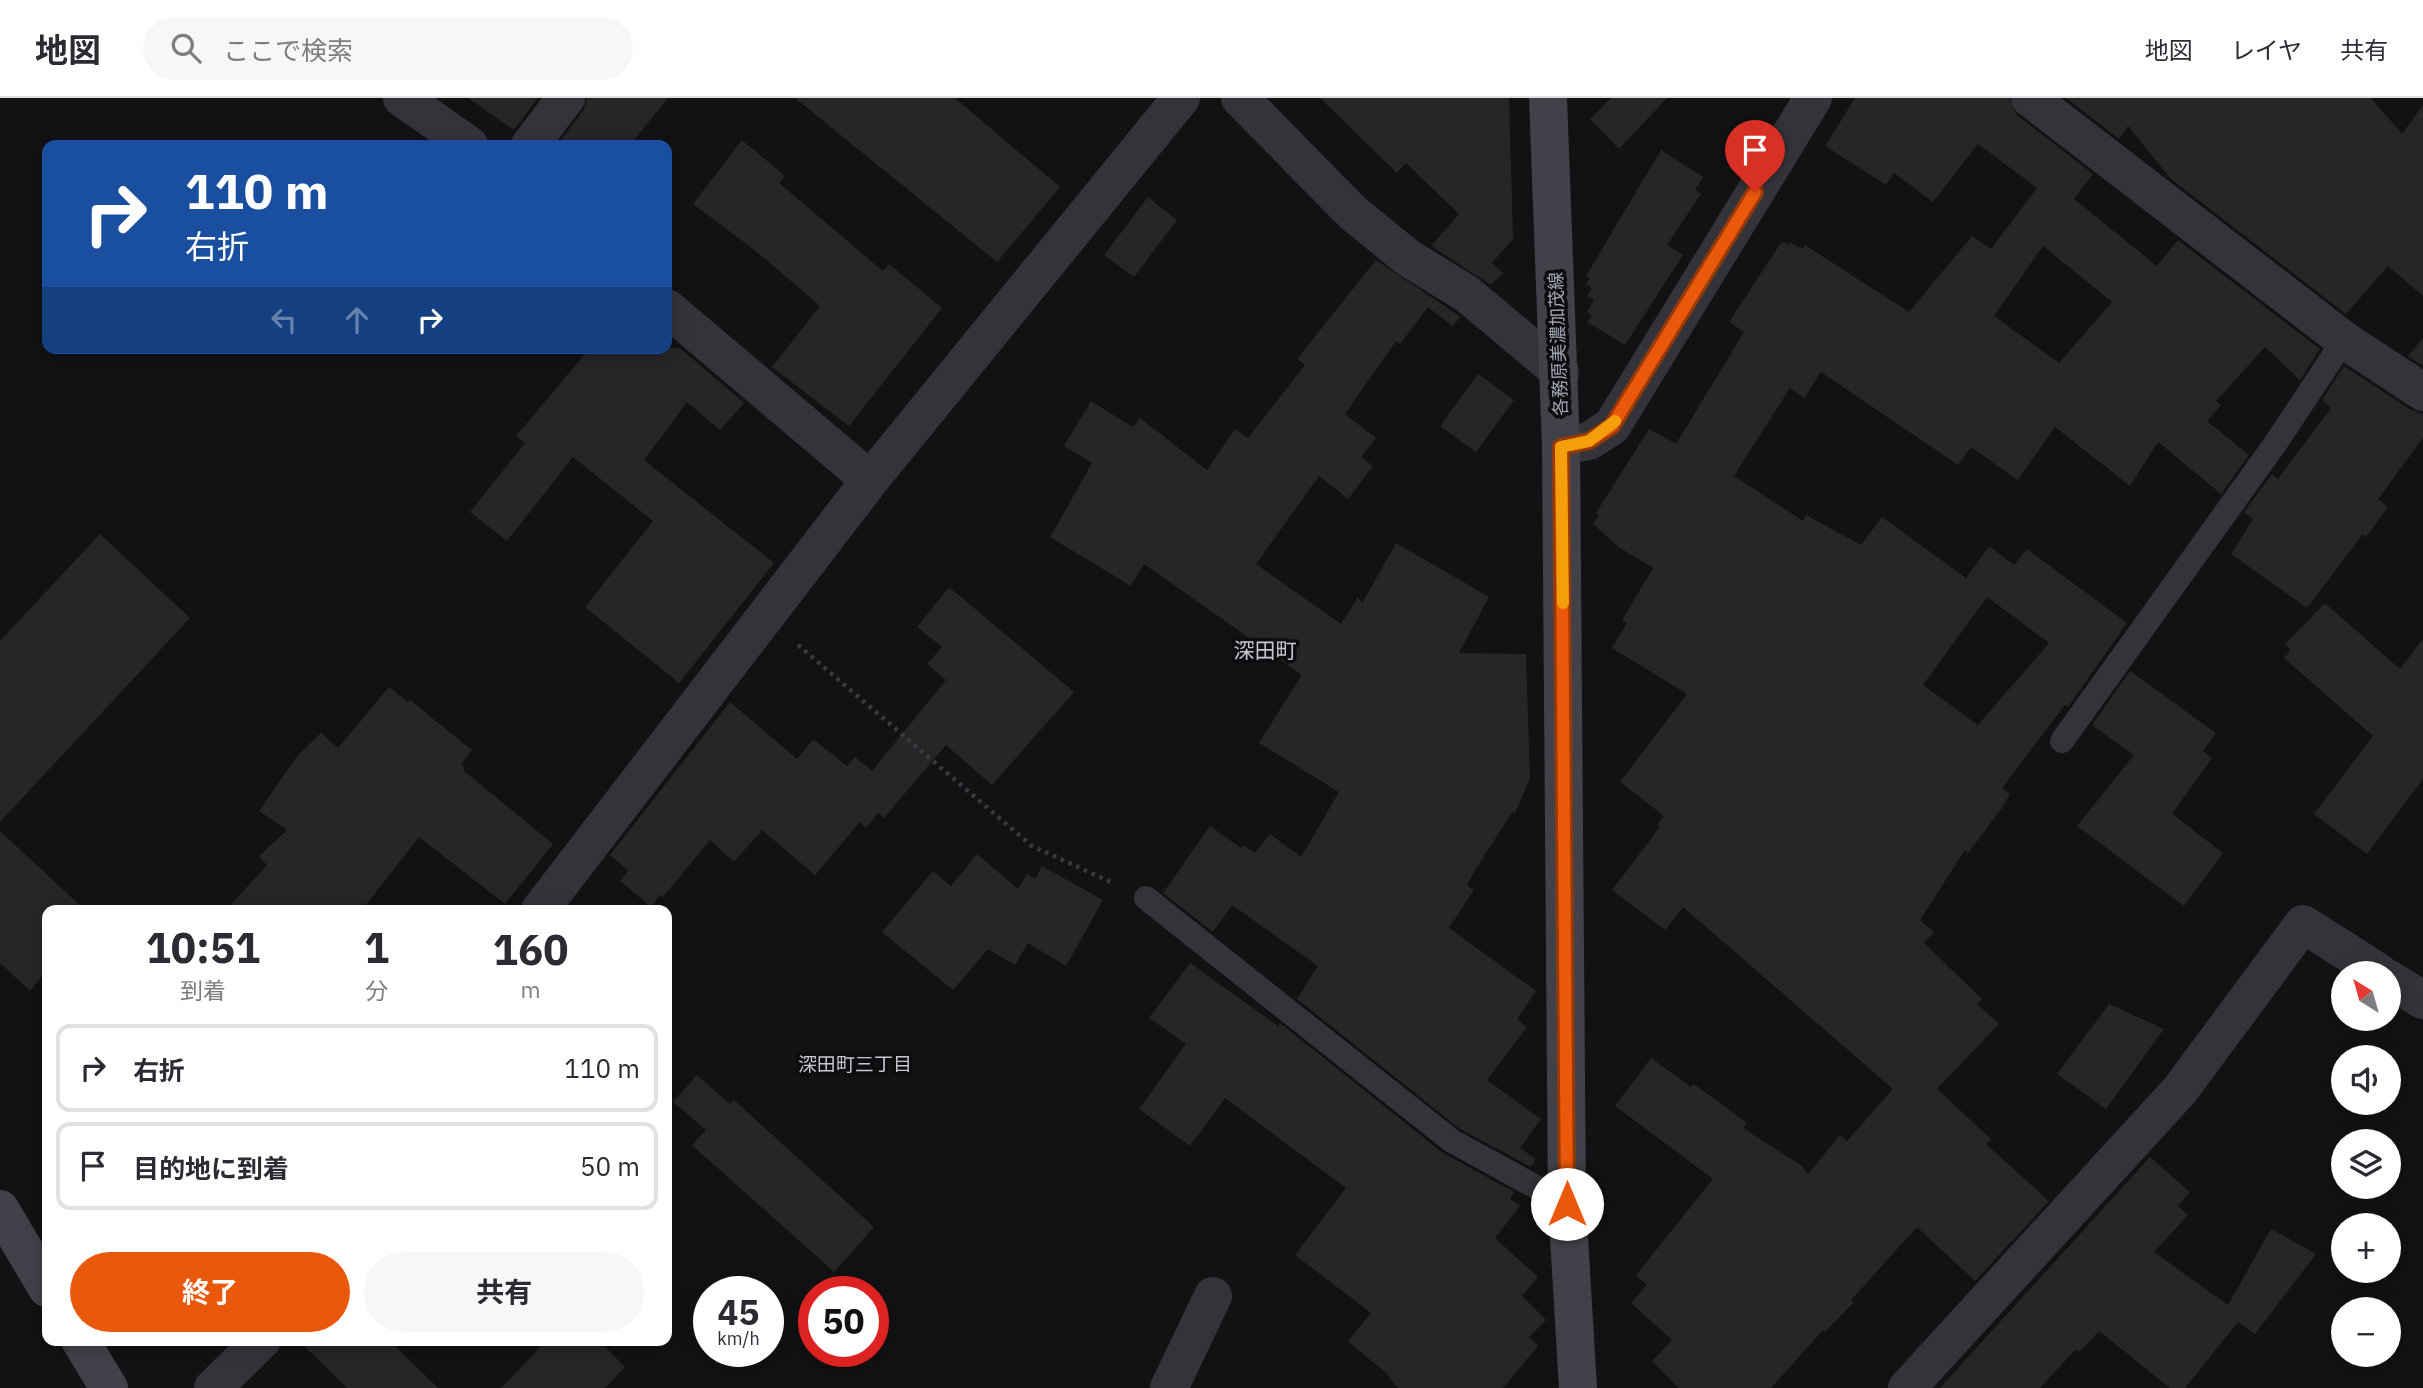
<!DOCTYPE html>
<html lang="ja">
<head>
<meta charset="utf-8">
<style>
	:root { --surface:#fff; --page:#f7f7f7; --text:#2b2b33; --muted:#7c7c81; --line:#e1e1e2; --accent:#ea580c }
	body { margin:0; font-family:"IBM Plex Sans","Noto Sans JP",sans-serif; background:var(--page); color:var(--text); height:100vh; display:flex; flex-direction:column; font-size:26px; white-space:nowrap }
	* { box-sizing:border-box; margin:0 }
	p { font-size:23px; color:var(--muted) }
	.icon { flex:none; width:38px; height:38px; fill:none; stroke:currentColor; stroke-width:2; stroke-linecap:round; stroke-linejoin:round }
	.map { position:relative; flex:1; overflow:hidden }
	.details { position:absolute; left:42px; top:807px; width:630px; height:441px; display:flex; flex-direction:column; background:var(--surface); border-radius:14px; box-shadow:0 4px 18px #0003 }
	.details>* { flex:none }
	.guide { position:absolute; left:42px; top:42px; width:630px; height:214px; border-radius:14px; box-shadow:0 4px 18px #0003; background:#1a4fa0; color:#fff; overflow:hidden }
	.needle { width:46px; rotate:323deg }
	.controls { position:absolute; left:2331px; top:863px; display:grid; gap:14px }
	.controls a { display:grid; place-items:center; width:70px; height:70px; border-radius:50%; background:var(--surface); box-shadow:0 4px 18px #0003; font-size:35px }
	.speed { position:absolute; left:693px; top:1178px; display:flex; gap:14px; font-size:35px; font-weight:700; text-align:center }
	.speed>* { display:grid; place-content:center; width:91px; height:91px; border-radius:50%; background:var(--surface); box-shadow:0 4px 18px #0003; line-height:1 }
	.speed small { font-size:18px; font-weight:400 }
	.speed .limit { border:10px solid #d22; background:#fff; color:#111 }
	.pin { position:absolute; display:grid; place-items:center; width:60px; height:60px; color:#fff; margin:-72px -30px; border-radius:50% 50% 50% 0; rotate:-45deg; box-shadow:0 0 7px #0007 }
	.pin .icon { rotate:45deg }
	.me { position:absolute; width:77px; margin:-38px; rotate:0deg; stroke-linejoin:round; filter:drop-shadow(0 0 5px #0008) }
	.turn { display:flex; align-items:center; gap:24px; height:147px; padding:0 28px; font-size:32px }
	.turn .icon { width:91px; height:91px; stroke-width:2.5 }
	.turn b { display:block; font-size:49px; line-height:60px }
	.lanes { display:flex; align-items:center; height:66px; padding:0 28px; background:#0003; justify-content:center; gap:35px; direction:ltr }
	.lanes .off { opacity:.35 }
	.eta { display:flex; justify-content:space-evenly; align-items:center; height:119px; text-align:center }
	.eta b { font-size:42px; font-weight:700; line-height:49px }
	.cta { display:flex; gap:14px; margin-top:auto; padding:14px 28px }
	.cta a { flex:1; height:80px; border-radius:42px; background:var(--accent); color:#fff; font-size:28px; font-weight:700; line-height:80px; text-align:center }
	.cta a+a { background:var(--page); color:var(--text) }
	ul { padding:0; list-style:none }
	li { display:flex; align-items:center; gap:21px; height:88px; margin:0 14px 10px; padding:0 14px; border:4px solid var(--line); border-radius:14px }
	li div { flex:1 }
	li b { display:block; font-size:26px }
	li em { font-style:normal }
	header { display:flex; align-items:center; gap:42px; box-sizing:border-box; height:98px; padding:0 35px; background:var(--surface); border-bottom:2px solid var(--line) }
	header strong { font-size:33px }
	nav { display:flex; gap:38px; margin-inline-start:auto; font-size:24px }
	.search { width:490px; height:63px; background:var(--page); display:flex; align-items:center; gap:18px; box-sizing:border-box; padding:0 24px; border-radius:38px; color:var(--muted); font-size:26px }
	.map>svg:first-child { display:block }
	.building { fill:#262528; fill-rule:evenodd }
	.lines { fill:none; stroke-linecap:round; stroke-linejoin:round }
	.path { stroke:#393a40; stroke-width:4.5; stroke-dasharray:3.5 5; stroke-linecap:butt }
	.lane { stroke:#333339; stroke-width:24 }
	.street { stroke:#333339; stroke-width:38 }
	.secondary { stroke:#414249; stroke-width:38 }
	.route-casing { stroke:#983908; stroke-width:18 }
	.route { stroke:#ea580c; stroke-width:12 }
	.slow { stroke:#f59e0b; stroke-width:12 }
	.labels { text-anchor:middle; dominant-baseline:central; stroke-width:7; stroke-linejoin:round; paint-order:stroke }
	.street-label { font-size:18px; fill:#a2a6b6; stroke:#0d0d0f }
	.neighbourhood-label { font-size:19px; fill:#c4c6d1; stroke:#0d0d0f }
	.quarter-label { font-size:21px; fill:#c4c6d1; stroke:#0d0d0f }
</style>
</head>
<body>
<header>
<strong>地図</strong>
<div class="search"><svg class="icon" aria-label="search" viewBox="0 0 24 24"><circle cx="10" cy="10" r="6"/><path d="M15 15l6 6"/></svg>ここで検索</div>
<nav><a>地図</a><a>レイヤ</a><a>共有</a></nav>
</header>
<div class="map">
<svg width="2423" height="1290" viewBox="0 0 2423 1290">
	<rect width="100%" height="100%" fill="#121214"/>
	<path class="building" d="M 468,0 L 538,0 L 514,32 Z
		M 587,0 L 668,0 L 630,47 L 557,47 L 583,13 Z
		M 795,0 L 955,0 L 1060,89 L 997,164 Z
		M 1320,0 L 1509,0 L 1513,141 L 1492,165 L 1503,175 L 1491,187 L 1431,148 L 1459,116 L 1406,65 L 1397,75 Z
		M 1611,0 L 1667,0 L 1619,51 L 1590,21 Z
		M 1855,0 L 2009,0 L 2017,17 L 2093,76 L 2074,101 L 2157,168 L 2178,142 L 2320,251 L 2300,282 L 2265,249 L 2216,303 L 2221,307 L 2207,323 L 2249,357 L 2221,396 L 2158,344 L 2130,388 L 2055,329 L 2018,382 L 1971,349 L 1958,367 L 1821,274 L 1804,300 L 1790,290 L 1734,378 L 1803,423 L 1806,417 L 1861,447 L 1882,419 L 1966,480 L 1989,448 L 2014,467 L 2027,451 L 2127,525 L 2068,609 L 2065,607 L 2002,690 L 2010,696 L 2002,710 L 1968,755 L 1965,752 L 1920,822 L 1934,834 L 1924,845 L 1982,901 L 1977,906 L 1999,926 L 1937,991 L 1991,1041 L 1986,1046 L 2049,1103 L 1975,1183 L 1917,1129 L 1851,1202 L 1854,1204 L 1825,1234 L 1823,1232 L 1771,1290 L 1679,1290 L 1652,1263 L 1672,1242 L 1631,1205 L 1647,1187 L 1636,1177 L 1713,1081 L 1615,1008 L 1651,960 L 1691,989 L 1694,986 L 1747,1025 L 1743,1030 L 1802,1068 L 1808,1076 L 1840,1037 L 1847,1043 L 1893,991 L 1683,809 L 1665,832 L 1612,792 L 1660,729 L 1657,727 L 1664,718 L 1620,684 L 1687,596 L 1612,550 L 1627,525 L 1622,522 L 1653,470 L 1620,450 L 1593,426 L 1599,417 L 1596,415 L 1649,331 L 1676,346 L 1744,234 L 1729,224 L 1782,143 L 1788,147 L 1790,144 L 1802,151 L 1805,147 L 1909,214 L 1972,138 L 1991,151 L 2037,90 L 1978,46 L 1933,104 L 1894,75 L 1886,87 L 1825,48 ZM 2043,148 L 2112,204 L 2059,265 L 1994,218 ZM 1987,499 L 2049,545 L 1978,627 L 1923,587 Z
		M 2066,0 L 2371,0 L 2402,36 L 2423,7 L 2423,198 L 2388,168 L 2346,216 L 2171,81 L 2128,28 L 2119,41 Z
		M 742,42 L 785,78 L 779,85 L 883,173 L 889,166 L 942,210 L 849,328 L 772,269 L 820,208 L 757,154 L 693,106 Z
		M 1661,52 L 1703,79 L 1695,92 L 1701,96 L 1667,147 L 1683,157 L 1625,247 L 1587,224 L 1592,218 L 1587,214 L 1594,202 L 1587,198 L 1592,190 L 1586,186 L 1590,180 L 1586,178 Z
		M 1148,99 L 1177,122 L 1134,179 L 1104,157 Z
		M 1376,162 L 1461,219 L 1452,228 L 1428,209 L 1400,246 L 1396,243 L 1345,316 L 1376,340 L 1361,359 L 1373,368 L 1348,401 L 1319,378 L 1256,466 L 1341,526 L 1357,500 L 1363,504 L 1396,445 L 1489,499 L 1459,555 L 1526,556 L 1530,680 L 1515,715 L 1512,714 L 1474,774 L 1467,787 L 1474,792 L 1449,830 L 1536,893 L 1517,921 L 1527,929 L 1487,982 L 1541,1021 L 1520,1050 L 1536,1061 L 1531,1069 L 1460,1031 L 1297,901 L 1318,868 L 1232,807 L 1213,834 L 1163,795 L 1210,728 L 1241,750 L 1243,747 L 1255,755 L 1270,736 L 1301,759 L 1339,694 L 1259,645 L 1302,577 L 1144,466 L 1131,488 L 1050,439 L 1092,365 L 1064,348 L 1091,303 L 1133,329 L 1140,320 L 1207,372 L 1235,331 L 1248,340 L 1305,267 L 1297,261 Z
		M 2423,240 L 2423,268 L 2408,258 Z
		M 590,250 L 680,250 L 744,305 L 720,332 L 687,304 L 644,362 L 774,465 L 679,585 L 585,509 L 653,423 L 573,359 L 507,443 L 470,414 L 525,345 L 516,338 Z
		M 2344,268 L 2411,312 L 2423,316 L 2423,340 L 2378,401 L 2388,409 L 2366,439 L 2363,436 L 2307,510 L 2231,456 L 2253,421 L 2244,414 L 2272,376 L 2278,381 L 2331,310 L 2322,302 Z
		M 1478,276 L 1514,302 L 1476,354 L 1440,328 Z
		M 100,436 L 190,520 L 0,724 L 0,543 Z
		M 949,489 L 1074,594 L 992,687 L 946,647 L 884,720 L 878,715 L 866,730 L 860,724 L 815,777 L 762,732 L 734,764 L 710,742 L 663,799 L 660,797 L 651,809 L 620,783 L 628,773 L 610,757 L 730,604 L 797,661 L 813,641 L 847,668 L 855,659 L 872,673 L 946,582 L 927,566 L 942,549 L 917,529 Z
		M 2325,505 L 2400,571 L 2423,541 L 2423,681 L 2367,756 L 2314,716 L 2373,638 L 2284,560 L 2291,552 L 2285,546 Z
		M 2130,573 L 2216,635 L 2203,653 L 2212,660 L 2172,716 L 2223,755 L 2184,808 L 2077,728 L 2134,657 L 2092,627 Z
		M 389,589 L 408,604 L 410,602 L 472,652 L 461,666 L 465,670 L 463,672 L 553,746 L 505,806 L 419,739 L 362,812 L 226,812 L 267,767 L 259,758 L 287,732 L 259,713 L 298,657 L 321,635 L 338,650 Z
		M 0,733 L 85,812 L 47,812 L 47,872 L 30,893 L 0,865 Z
		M 977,756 L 1018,791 L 1027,776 L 1035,781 L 1042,768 L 1103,802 L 1066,868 L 1028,845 L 1015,867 L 988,851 L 953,892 L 882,834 L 933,773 L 951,788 Z
		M 1190,865 L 1278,928 L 1280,925 L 1443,1055 L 1514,1094 L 1510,1101 L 1520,1108 L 1495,1140 L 1538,1179 L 1522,1198 L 1546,1222 L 1529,1239 L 1538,1248 L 1503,1290 L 1398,1290 L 1386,1275 L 1348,1243 L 1371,1215 L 1295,1157 L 1346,1090 L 1225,1000 L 1190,1048 L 1139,1011 L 1186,946 L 1149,920 Z
		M 2109,906 L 2164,931 L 2106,1011 L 2057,976 Z
		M 697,977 L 730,1006 L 734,1002 L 874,1129 L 834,1174 L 692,1047 L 706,1032 L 673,1004 Z
		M 2150,1059 L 2190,1094 L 2178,1108 L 2188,1117 L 2154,1154 L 2228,1207 L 2271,1131 L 2316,1156 L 2255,1236 L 2238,1224 L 2185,1290 L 2170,1290 L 2099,1233 L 2080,1254 L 2076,1251 L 2040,1290 L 1940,1290 Z
		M 298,1242 L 389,1242 L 438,1290 L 347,1290 Z
		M 547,1242 L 598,1242 L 625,1269 L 605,1290 L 501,1290 Z"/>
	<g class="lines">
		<path class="path" d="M 798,547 L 1032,748 L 1113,785"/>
		<path class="lane" d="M 2062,643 L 2275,346 L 2344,242
			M 1146,800 L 1452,1043 L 1567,1106"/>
		<path class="street" d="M 402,0 L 469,47
			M 1240,0 L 1352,114 L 1407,159 L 1467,196 L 1560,274
			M 2030,0 L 2344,242 L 2423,294
			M 530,47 L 566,0
			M 667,210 L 870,382
			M 1561,349 L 1589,343 L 1612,328 L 1813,0
			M 540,812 L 870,382 L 1181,0
			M 2389,881 L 2423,902
			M 213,1290 L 262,1242
			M 1169,1290 L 1213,1198
			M 1907,1290 L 2180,992 L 2303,826 L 2380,875"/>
		<path class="secondary" d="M 1548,0 L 1561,349 L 1567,1106 L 1578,1290
			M 0,1111 L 47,1190
			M 80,1242 L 109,1290"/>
	</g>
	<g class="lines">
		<defs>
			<path id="route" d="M 1567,1106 L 1561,349 L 1589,343 L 1612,328 L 1755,94"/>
		</defs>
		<use href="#route" class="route-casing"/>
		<use href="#route" class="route"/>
		<path class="slow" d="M 1563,505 L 1561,349 L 1589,343 L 1615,323"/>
	</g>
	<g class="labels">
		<g class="street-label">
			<text transform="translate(1558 246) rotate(-92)">各務原美濃加茂線</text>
		</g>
		<g class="neighbourhood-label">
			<text x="855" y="966">深田町三丁目</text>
		</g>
		<g class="quarter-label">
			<text x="1265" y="552">深田町</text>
		</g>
	</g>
</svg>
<div class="controls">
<a><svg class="needle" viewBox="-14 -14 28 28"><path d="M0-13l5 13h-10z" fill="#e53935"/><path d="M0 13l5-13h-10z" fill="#7c7c81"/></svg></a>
<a><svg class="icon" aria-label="sound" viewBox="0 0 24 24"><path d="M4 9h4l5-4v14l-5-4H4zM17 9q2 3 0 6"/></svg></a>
<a><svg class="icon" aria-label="layers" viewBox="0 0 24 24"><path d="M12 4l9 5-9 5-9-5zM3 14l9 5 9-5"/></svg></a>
<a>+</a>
<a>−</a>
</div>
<div class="speed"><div>45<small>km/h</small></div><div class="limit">50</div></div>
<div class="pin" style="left:1755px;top:94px;background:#d93025"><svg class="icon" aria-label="arrive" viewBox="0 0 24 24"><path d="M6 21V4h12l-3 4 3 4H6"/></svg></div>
<svg class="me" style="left:1567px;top:1106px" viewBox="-20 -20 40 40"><circle r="19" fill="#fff"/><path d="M0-13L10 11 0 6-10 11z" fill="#ea580c"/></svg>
<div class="guide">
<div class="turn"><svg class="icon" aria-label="right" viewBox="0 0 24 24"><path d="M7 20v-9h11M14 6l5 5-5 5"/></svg><div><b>110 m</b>右折</div></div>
<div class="lanes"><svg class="icon off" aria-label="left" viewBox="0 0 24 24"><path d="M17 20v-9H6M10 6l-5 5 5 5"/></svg><svg class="icon off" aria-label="ahead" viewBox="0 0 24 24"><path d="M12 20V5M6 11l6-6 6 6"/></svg><svg class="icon" aria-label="right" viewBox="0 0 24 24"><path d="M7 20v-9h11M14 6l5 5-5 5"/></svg></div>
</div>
<section class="details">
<div class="eta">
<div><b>10:51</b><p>到着</p></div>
<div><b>1</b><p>分</p></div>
<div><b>160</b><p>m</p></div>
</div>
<ul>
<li><svg class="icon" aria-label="right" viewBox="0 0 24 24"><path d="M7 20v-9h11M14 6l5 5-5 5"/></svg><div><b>右折</b></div><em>110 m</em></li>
<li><svg class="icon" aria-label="arrive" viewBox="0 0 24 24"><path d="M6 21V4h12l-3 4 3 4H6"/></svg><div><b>目的地に到着</b></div><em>50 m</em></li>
</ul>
<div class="cta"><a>終了</a><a>共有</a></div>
</section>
</div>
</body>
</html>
